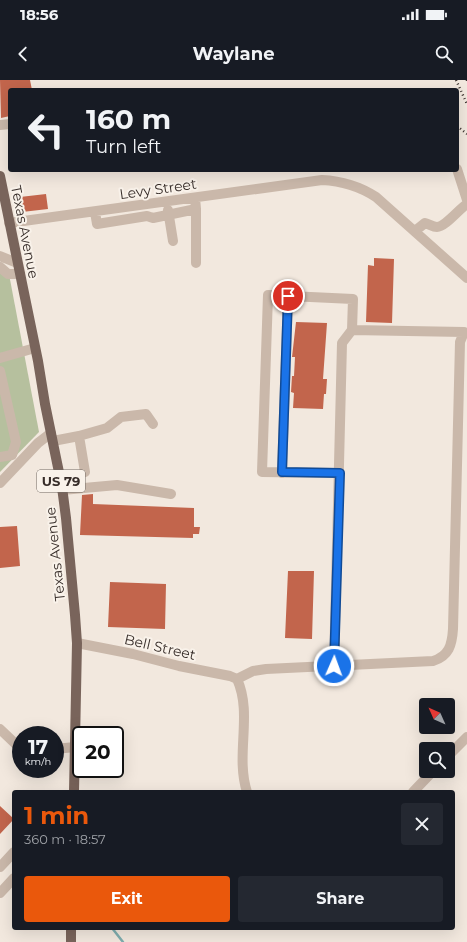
<!DOCTYPE html>
<html lang="en">
<head>
<meta charset="utf-8">
<style>
	:root { --surface:#171b24; --page:#242831; --text:#f1f3f6; --muted:#9ea1a6; --accent:#ea580c }
	body { margin:0; font-family:Montserrat,sans-serif; background:var(--page); color:var(--text); height:100vh; display:flex; flex-direction:column; font-size:15px; white-space:nowrap }
	* { box-sizing:border-box; margin:0 }
	p { font-size:13px; color:var(--muted) }
	.icon { flex:none; width:22px; height:22px; fill:none; stroke:currentColor; stroke-width:2; stroke-linecap:round; stroke-linejoin:round }
	.map { position:relative; flex:1; overflow:hidden }
	.sheet { position:absolute; left:12px; top:710px; width:443px; height:140px; display:flex; flex-direction:column; background:var(--surface); border-radius:4px; box-shadow:0 4px 16px #0002 }
	.sheet>* { flex:none }
	.hud { position:absolute; left:8px; top:8px; width:451px; height:84px; border-radius:4px; box-shadow:0 4px 16px #0002; background:#171b24; color:var(--text); overflow:hidden }
	.needle { width:26px; rotate:315deg }
	.tools { position:absolute; left:419px; top:618px; display:grid; gap:8px }
	.tools a { display:grid; place-items:center; width:36px; height:36px; border-radius:4px; background:var(--surface); box-shadow:0 4px 16px #0002; font-size:20px }
	.speed { position:absolute; left:12px; top:646px; display:flex; gap:8px; font-size:20px; font-weight:700; text-align:center }
	.speed>* { display:grid; place-content:center; width:52px; height:52px; border-radius:50%; background:var(--surface); box-shadow:0 4px 16px #0002; line-height:1 }
	.speed small { font-size:10px; font-weight:400 }
	.speed .limit { border:2px solid #111; border-radius:6px; background:#fff; color:#111 }
	.pin { position:absolute; display:grid; place-items:center; width:34px; height:34px; color:#fff; margin:-17px; border:2px solid #fff; border-radius:50%; box-shadow:0 1px 4px #0007 }
	.me { position:absolute; width:44px; margin:-22px; rotate:2deg; stroke-linejoin:round; filter:drop-shadow(0 0 3px #0008) }
	.turn { display:flex; align-items:center; gap:14px; height:84px; padding:0 12px; font-size:18px }
	.turn .icon { width:52px; height:52px; stroke-width:2.5 }
	.turn b { display:block; font-size:28px; line-height:34px }
	.round { display:grid; place-items:center; flex:none; width:42px; height:42px; border-radius:4px; background:var(--page) }
	.headline { display:flex; align-items:center; justify-content:space-between; height:68px; padding:0 12px }
	h1 { font-size:24px; font-weight:700; line-height:30px; color:var(--accent) }
	.cta { display:flex; gap:8px; margin-top:auto; padding:8px 12px }
	.cta a { flex:1; height:46px; border-radius:4px; background:var(--accent); color:#fff; font-size:16px; font-weight:700; line-height:46px; text-align:center }
	.cta a+a { background:var(--page); color:var(--text) }
	.status { display:flex; justify-content:space-between; align-items:center; height:28px; padding:0 20px; background:var(--surface); direction:ltr }
	.status svg { height:11px; fill:currentColor }
	header { display:flex; justify-content:space-between; align-items:center; height:52px; padding:0 12px; background:var(--surface); font-size:18px; font-weight:700 }
	.map>svg:first-child { display:block }
	.green { fill:#b6c09e }
	.lines { fill:none; stroke-linecap:round; stroke-linejoin:round }
	.stream { stroke:#7eadae; stroke-width:2.5 }
	.building { fill:#c2654c }
	.minor { stroke:#cab8aa; stroke-width:10 }
	.major { stroke:#79645b; stroke-width:10 }
	.rail { stroke:#372d29; stroke-width:2.5; stroke-dasharray:1 3; stroke-linecap:butt }
	.route-casing { stroke:#114b97; stroke-width:10 }
	.route { stroke:#1a73e8; stroke-width:7 }
	.labels { text-anchor:middle; dominant-baseline:central; stroke-width:4; stroke-linejoin:round; paint-order:stroke }
	.shield { fill:#f9f2ea; stroke:#716863; stroke-width:1 }
	.shield-label { font-size:13px; font-weight:bold; fill:#372d29 }
	.street-label { font-size:14px; fill:#372d29; stroke:#f9f2ea }
</style>
</head>
<body>
<div class="status"><b>18:56</b><svg viewBox="0 0 49 12"><path d="M0 12V9h3v3zM5 12V6h3v6zM10 12V3h3v9zM15 12V0h3v12zM26 1h20v11H26zM47 4h2v5h-2z"/></svg></div>
<header><svg class="icon" aria-label="back" viewBox="0 0 24 24"><path d="M15 5l-7 7 7 7"/></svg>Waylane<svg class="icon" aria-label="search" viewBox="0 0 24 24"><circle cx="10" cy="10" r="6"/><path d="M15 15l6 6"/></svg></header>
<div class="map">
<svg width="467" height="862" viewBox="0 0 467 862">
	<rect width="100%" height="100%" fill="#f2e8de"/>
	<path class="green" d="M 0,182 L 8,189 L 39,352 L 0,392 Z"/>
	<g class="lines">
		<path class="stream" d="M 112,848 L 123,862"/>
	</g>
	<path class="building" d="M 0,0 L 30,0 L 32,10 L 10,10 L 10,36 L 1,38 Z
		M 46,114 L 48,129 L 22,132 L 20,117 Z
		M 374,178 L 394,179 L 392,243 L 366,242 L 368,185 L 374,186 Z
		M 296,242 L 327,243 L 323,299 L 327,299 L 326,314 L 324,314 L 323,329 L 293,328 L 294,313 L 291,312 L 292,296 L 294,296 L 295,277 L 292,277 Z
		M 93,414 L 93,424 L 194,428 L 194,447 L 200,447 L 199,454 L 193,454 L 193,458 L 80,455 L 82,415 Z
		M 17,446 L 20,486 L 0,488 L 0,447 Z
		M 288,491 L 314,491 L 312,559 L 285,558 Z
		M 110,502 L 166,504 L 165,549 L 108,547 Z
		M 0,726 L 14,739 L 0,754 Z"/>
	<g class="lines">
		<path class="minor" d="M 0,45 L 10,44
			M 457,89 L 467,120
			M 196,129 L 196,183
			M 168,130 L 173,161
			M 95,132 L 97,144 L 147,136 L 153,138 L 196,129 L 195,118
			M 9,143 L 322,100 C 343,101 359,106 376,117 L 467,198
			M 415,151 L 425,143 C 429,144 433,147 437,147 C 445,147 459,129 467,124
			M 0,176 L 17,183
			M 0,187 L 8,194 L 20,194
			M 0,278 L 35,268
			M 0,291 L 16,362 L 12,375 L 0,377
			M 79,356 L 107,348 L 121,337 L 146,334 L 153,344
			M 53,361 L 79,356 L 85,392
			M 282,393 L 288,216
			M 339,393 L 262,392 L 268,215 L 353,219 L 352,250
			M 0,403 L 38,363 L 51,353
			M 62,410 L 117,405 L 171,414
			M 77,563 L 133,574 L 179,586 L 230,596 L 237,599
			M 237,599 L 253,591 L 266,589 L 433,581 C 449,576 452,565 453,549 L 460,262 L 464,252 L 352,250 L 342,263 L 334,586
			M 237,599 C 253,634 235,675 247,712
			M 0,649 L 20,668
			M 55,669 L 75,667
			M 448,676 L 467,657
			M 413,712 L 433,691
			M 0,787 L 14,772
			M 0,813 L 14,798"/>
		<path class="major" d="M 0,96 L 38,281 L 45,324 L 62,407 L 66,438 L 75,535 L 77,563 L 74,712
			M 71,862 L 71,848"/>
		<path class="rail" d="M 456,0 L 467,24
			M 467,0 L 467,1
			M 457,46 L 467,54"/>
	</g>
	<g class="lines">
		<defs>
			<path id="route" d="M 288,216 L 282,392 L 340,393 L 334,586"/>
		</defs>
		<use href="#route" class="route-casing"/>
		<use href="#route" class="route"/>
	</g>
	<g class="labels">
		<rect class="shield" x="37" y="390" width="48" height="22" rx="3"/>
		<g class="shield-label">
			<text x="61" y="401">US 79</text>
		</g>
		<g class="street-label">
			<text transform="translate(158 109) rotate(-8)">Levy Street</text>
			<text transform="translate(25 152) rotate(79)">Texas Avenue</text>
			<text transform="translate(55 474) rotate(-96)">Texas Avenue</text>
			<text transform="translate(160 567) rotate(13)">Bell Street</text>
		</g>
	</g>
</svg>
<div class="tools">
<a><svg class="needle" viewBox="-14 -14 28 28"><path d="M0-13l5 13h-10z" fill="#e53935"/><path d="M0 13l5-13h-10z" fill="#9ea1a6"/></svg></a>
<a><svg class="icon" aria-label="search" viewBox="0 0 24 24"><circle cx="10" cy="10" r="6"/><path d="M15 15l6 6"/></svg></a>
</div>
<div class="speed"><div>17<small>km/h</small></div><div class="limit">20</div></div>
<div class="pin" style="left:288px;top:216px;background:#d93025"><svg class="icon" aria-label="arrive" viewBox="0 0 24 24"><path d="M6 21V4h12l-3 4 3 4H6"/></svg></div>
<svg class="me" style="left:334px;top:586px" viewBox="-20 -20 40 40"><circle r="17" fill="#1a73e8" stroke="#fff" stroke-width="3"/><path d="M0-11L8 9 0 5-8 9z" fill="#fff"/></svg>
<div class="hud">
<div class="turn"><svg class="icon" aria-label="left" viewBox="0 0 24 24"><path d="M17 20v-9H6M10 6l-5 5 5 5"/></svg><div><b>160 m</b>Turn left</div></div>
</div>
<section class="sheet">
<div class="headline"><div><h1>1 min</h1><p>360 m · 18:57</p></div><a class="round"><svg class="icon" aria-label="close" viewBox="0 0 24 24"><path d="M6 6l12 12M18 6L6 18"/></svg></a></div>
<div class="cta"><a>Exit</a><a>Share</a></div>
</section>
</div>
</body>
</html>
